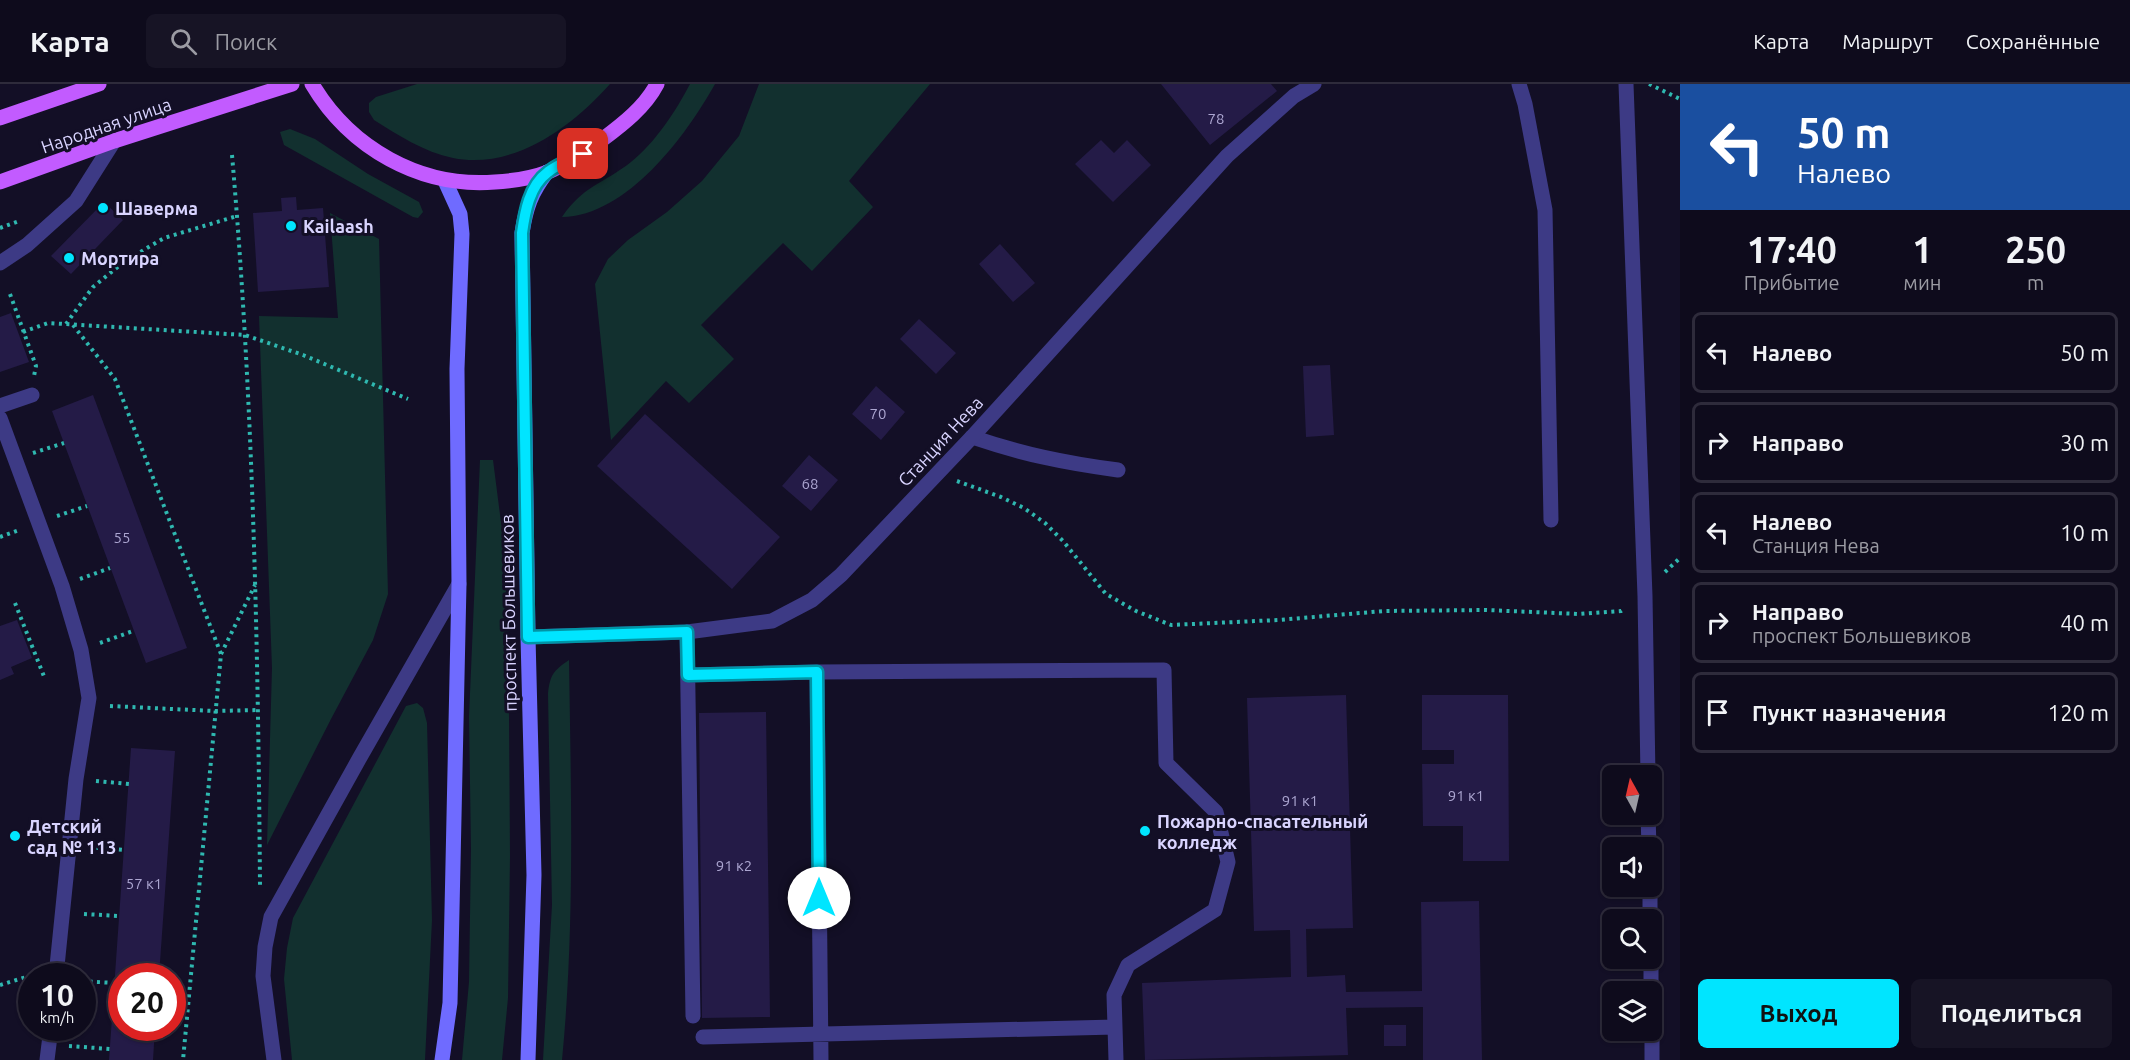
<!DOCTYPE html>
<html lang="ru">
<head>
<meta charset="utf-8">
<style>
	:root { --surface:#0e0b1c; --page:#171425; --text:#f1f3f6; --muted:#9b9ba3; --line:#2e2b3b; --accent:#00e5ff }
	body { margin:0; font-family:Ubuntu,sans-serif; background:var(--page); color:var(--text); height:100vh; display:flex; flex-direction:column; font-size:22px; white-space:nowrap }
	* { box-sizing:border-box; margin:0 }
	p { font-size:20px; color:var(--muted) }
	.icon { flex:none; width:33px; height:33px; fill:none; stroke:currentColor; stroke-width:2; stroke-linecap:round; stroke-linejoin:round }
	.map { position:relative; flex:1; overflow:hidden }
	.panel { display:flex; flex-direction:column; background:var(--surface); width:450px }
	.panel>* { flex:none }
	.top-card { background:#1a4fa0; color:#fff; overflow:hidden }
	.needle { width:39px; rotate:352deg }
	.tools { position:absolute; left:1602px; top:681px; display:grid; gap:12px }
	.tools a { display:grid; place-items:center; width:60px; height:60px; border-radius:9px; background:var(--surface); box-shadow:0 2px 4px #0004,0 0 0 2px var(--line); font-size:30px }
	.speed { position:absolute; left:18px; top:879px; display:flex; gap:12px; font-size:30px; font-weight:700; text-align:center }
	.speed>* { display:grid; place-content:center; width:78px; height:78px; border-radius:50%; background:var(--surface); box-shadow:0 2px 4px #0004,0 0 0 2px var(--line); line-height:1 }
	.speed small { font-size:15px; font-weight:400 }
	.speed .limit { border:9px solid #d22; background:#fff; color:#111 }
	.pin { position:absolute; display:grid; place-items:center; width:51px; height:51px; color:#fff; margin:-26px; border-radius:12px; box-shadow:0 3px 9px #0006 }
	.me { position:absolute; width:66px; margin:-33px; rotate:0deg; stroke-linejoin:round; filter:drop-shadow(0 0 4px #0008) }
	.turn { display:flex; align-items:center; gap:21px; height:126px; padding:0 18px; font-size:27px }
	.turn .icon { width:78px; height:78px; stroke-width:2.5 }
	.turn b { display:block; font-size:42px; line-height:51px }
	.eta { display:flex; justify-content:space-evenly; align-items:center; height:102px; text-align:center }
	.eta b { font-size:36px; font-weight:600; line-height:42px }
	.cta { display:flex; gap:12px; margin-top:auto; padding:12px 18px }
	.cta a { flex:1; height:69px; border-radius:9px; background:var(--accent); color:#111; font-size:24px; font-weight:600; line-height:69px; text-align:center }
	.cta a+a { background:var(--page); color:var(--text) }
	ul { padding:0; list-style:none }
	li { display:flex; align-items:center; gap:18px; height:81px; margin:0 12px 9px; padding:0 6px; border:3px solid var(--line); border-radius:9px }
	li div { flex:1 }
	li b { display:block; font-size:22px }
	li em { font-style:normal }
	header { display:flex; align-items:center; gap:36px; box-sizing:border-box; height:84px; padding:0 30px; background:var(--surface); border-bottom:2px solid var(--line) }
	header strong { font-size:28px }
	nav { display:flex; gap:33px; margin-inline-start:auto; font-size:21px }
	.search { width:420px; height:54px; background:var(--page); display:flex; align-items:center; gap:15px; box-sizing:border-box; padding:0 21px; border-radius:9px; color:var(--muted); font-size:22px }
	main { display:flex; flex:1; min-height:0 }
	.map>svg:first-child { display:block }
	.green { fill:#12302f }
	.building { fill:#241b47 }
	.lines { fill:none; stroke-linecap:round; stroke-linejoin:round }
	.path { stroke:#2fb8b0; stroke-width:4; stroke-dasharray:3 4.5; stroke-linecap:butt }
	.service { stroke:#3d3a85; stroke-width:15 }
	.minor { stroke:#3d3a85; stroke-width:15 }
	.secondary { stroke:#6f6bff; stroke-width:15 }
	.primary { stroke:#c25bff; stroke-width:15 }
	.route-casing { stroke:#0095a6; stroke-width:15 }
	.route { stroke:#00e5ff; stroke-width:10 }
	.poi-dot { fill:#00e5ff; stroke:#130f26; stroke-width:2 }
	.labels { text-anchor:middle; dominant-baseline:central; stroke-width:6; stroke-linejoin:round; paint-order:stroke }
	.number-label { font-size:15px; fill:#aca6d1 }
	.street-label { font-size:18px; fill:#d9d4ff; stroke:#130f26 }
	.poi-label { font-size:18px; font-weight:bold; fill:#d9d4ff; stroke:#130f26; text-anchor:start }
</style>
</head>
<body>
<header>
<strong>Карта</strong>
<div class="search"><svg class="icon" aria-label="search" viewBox="0 0 24 24"><circle cx="10" cy="10" r="6"/><path d="M15 15l6 6"/></svg>Поиск</div>
<nav><a>Карта</a><a>Маршрут</a><a>Сохранённые</a></nav>
</header>
<main>
<div class="map">
<svg width="1680" height="976" viewBox="0 0 1680 976">
	<rect width="100%" height="100%" fill="#130f26"/>
	<path class="green" d="M 417,0 L 610,0 C 572,43 514,86 453,74 C 424,68 398,51 374,36 L 369,28 L 369,19 L 376,13 Z
		M 690,0 L 715,0 C 686,52 627,132 562,133 C 584,101 603,100 631,78 C 655,59 676,27 690,0 Z
		M 759,0 L 930,0 L 849,97 L 873,123 L 812,187 L 783,159 L 701,241 L 734,275 L 689,319 L 666,297 L 611,356 L 595,200 L 608,175 L 628,156 L 667,128 L 702,97 L 739,52 Z
		M 290,45 L 315,55 L 368,90 L 419,118 L 423,128 L 418,134 L 413,133 L 284,61 L 280,48 Z
		M 330,129 L 379,155 L 388,510 L 373,556 L 331,635 L 267,761 L 272,584 L 259,232 L 338,234 Z
		M 480,376 L 493,376 L 508,493 L 510,772 L 508,914 L 502,976 L 462,976 L 469,898 L 471,765 L 469,633 Z
		M 569,576 C 571,709 575,843 562,976 L 543,976 L 552,821 L 548,610 C 550,591 553,587 569,576 Z
		M 417,619 L 423,624 L 427,639 L 432,836 L 425,976 L 292,976 L 284,895 L 287,864 L 293,834 L 406,622 Z"/>
	<path class="building" d="M 1161,0 L 1271,0 L 1277,7 L 1210,61 Z
		M 1101,56 L 1114,69 L 1127,56 L 1151,81 L 1113,118 L 1075,80 Z
		M 296,113 L 297,126 L 323,124 L 329,203 L 258,208 L 253,129 L 282,127 L 281,114 Z
		M 104,118 L 123,136 L 71,190 L 51,172 Z
		M 1000,160 L 1035,199 L 1013,218 L 979,180 Z
		M 11,229 L 29,278 L 0,288 L 0,233 Z
		M 919,235 L 956,269 L 936,290 L 900,255 Z
		M 1330,281 L 1334,351 L 1306,353 L 1303,282 Z
		M 876,302 L 905,328 L 881,356 L 852,330 Z
		M 93,311 L 187,564 L 146,579 L 52,327 Z
		M 645,330 L 780,453 L 732,505 L 597,382 Z
		M 809,371 L 838,396 L 811,427 L 782,402 Z
		M 17,536 L 32,574 L 11,583 L 14,590 L 0,596 L 0,542 Z
		M 1346,611 L 1353,844 L 1306,845 L 1307,893 L 1345,891 L 1346,908 L 1422,907 L 1421,818 L 1479,817 L 1482,976 L 1423,976 L 1423,923 L 1346,924 L 1348,971 L 1145,976 L 1142,899 L 1291,893 L 1290,846 L 1254,847 L 1247,614 Z
		M 1422,611 L 1508,611 L 1509,777 L 1463,777 L 1463,742 L 1423,742 L 1422,680 L 1454,680 L 1454,666 L 1422,666 Z
		M 766,628 L 770,933 L 702,934 L 699,629 Z
		M 131,664 L 175,667 L 159,892 L 122,892 L 122,944 L 155,944 L 153,976 L 109,976 Z
		M 1384,941 L 1406,941 L 1406,962 L 1384,962 Z"/>
	<g class="lines">
		<path class="path" d="M 1649,0 L 1680,15
			M 232,71 C 253,313 258,557 260,801
			M 0,144 L 19,137
			M 10,210 L 36,282 L 34,292
			M 66,240 L 93,203 L 125,177 L 164,154 L 237,132
			M 73,241 L 115,295 L 221,570 L 183,976
			M 23,248 L 48,239 L 245,251 L 303,271 L 408,315
			M 33,369 L 64,359
			M 957,397 L 1001,413 L 1024,424 L 1045,439 L 1063,457 L 1106,510 L 1136,527 L 1171,541 L 1278,536 L 1384,527 L 1486,526 L 1579,530 L 1621,527 L 1624,525
			M 57,432 L 87,422
			M 0,453 L 19,446
			M 1665,488 L 1680,474
			M 80,495 L 110,484
			M 15,519 L 45,595
			M 100,559 L 133,547
			M 221,570 L 255,501
			M 110,622 L 214,627 L 259,626
			M 96,697 L 129,700
			M 89,763 L 124,766
			M 84,830 L 119,832
			M 82,897 L 114,899
			M 0,901 L 36,890
			M 69,962 L 110,965"/>
		<path class="service" d="M 1519,0 L 1525,20 L 1545,126 L 1551,436
			M 0,322 L 32,311
			M 0,334 L 62,502 L 81,566 L 89,614 L 76,695 L 56,892
			M 972,353 C 1022,370 1065,379 1118,386
			M 687,548 L 693,932
			M 817,588 L 1164,586 L 1166,679 L 1216,728 L 1228,778 L 1215,826 L 1128,881 L 1114,911 L 1115,943
			M 688,591 L 817,588 L 821,976
			M 703,953 L 1115,943 L 1116,976
			M 47,976 L 51,944"/>
		<path class="minor" d="M 1626,0 L 1645,512 L 1648,692
			M 0,179 L 27,161 L 76,117 L 114,57
			M 528,553 L 687,548 L 772,537 L 812,516 L 841,491 L 972,353 L 1227,72 L 1294,12 L 1314,0
			M 1648,730 L 1649,764
			M 1650,802 L 1650,836
			M 1651,874 L 1651,908
			M 1652,926 L 1652,976
			M 274,976 L 263,892 L 265,863 L 271,833 L 359,675 L 459,500"/>
		<path class="secondary" d="M 442,976 L 450,919 L 459,500 L 457,285 L 462,150 L 460,130 L 445,97
			M 528,976 L 534,791 L 528,553 L 522,149 C 526,123 531,109 547,88"/>
		<path class="primary" d="M 312,0 C 350,64 420,104 495,98 C 512,97 532,94 548,88 C 568,79 586,67 603,55 C 623,40 645,23 657,0
			M 0,34 L 99,0
			M 0,98 L 114,57 L 292,0"/>
	</g>
	<g class="lines">
		<defs>
			<path id="route" d="M 583,70 C 572,75 558,80 548,88 C 529,102 525,128 522,149 L 528,553 L 687,548 L 688,591 L 817,588 L 819,814"/>
		</defs>
		<use href="#route" class="route-casing"/>
		<use href="#route" class="route"/>
	</g>
	<g class="poi-dot">
		<circle cx="103" cy="124" r="6"/>
		<circle cx="291" cy="142" r="6"/>
		<circle cx="69" cy="174" r="6"/>
		<circle cx="1145" cy="747" r="6"/>
		<circle cx="15" cy="752" r="6"/>
	</g>
	<g class="labels">
		<g class="number-label">
			<text x="1216" y="34">78</text>
			<text x="878" y="329">70</text>
			<text x="810" y="399">68</text>
			<text x="122" y="453">55</text>
			<text x="1466" y="711">91 к1</text>
			<text x="1300" y="716">91 к1</text>
			<text x="734" y="781">91 к2</text>
			<text x="144" y="799">57 к1</text>
		</g>
		<g class="street-label">
			<text transform="translate(106 41) rotate(-19)">Народная улица</text>
			<text transform="translate(940 357) rotate(-47)">Станция Нева</text>
			<text transform="translate(508 529) rotate(-91)">проспект Большевиков</text>
		</g>
		<g class="poi-label">
			<text x="115" y="124">Шаверма</text>
			<text x="303" y="142">Kailaash</text>
			<text x="81" y="174">Мортира</text>
			<text x="1157" y="737">Пожарно-спасательный<tspan x="1157" dy="21">колледж</tspan></text>
			<text x="27" y="742">Детский<tspan x="27" dy="21">сад № 113</tspan></text>
		</g>
	</g>
</svg>
<div class="tools">
<a><svg class="needle" viewBox="-14 -14 28 28"><path d="M0-13l5 13h-10z" fill="#e53935"/><path d="M0 13l5-13h-10z" fill="#9b9ba3"/></svg></a>
<a><svg class="icon" aria-label="sound" viewBox="0 0 24 24"><path d="M4 9h4l5-4v14l-5-4H4zM17 9q2 3 0 6"/></svg></a>
<a><svg class="icon" aria-label="search" viewBox="0 0 24 24"><circle cx="10" cy="10" r="6"/><path d="M15 15l6 6"/></svg></a>
<a><svg class="icon" aria-label="layers" viewBox="0 0 24 24"><path d="M12 4l9 5-9 5-9-5zM3 14l9 5 9-5"/></svg></a>
</div>
<div class="speed"><div>10<small>km/h</small></div><div class="limit">20</div></div>
<div class="pin" style="left:583px;top:70px;background:#d93025"><svg class="icon" aria-label="arrive" viewBox="0 0 24 24"><path d="M6 21V4h12l-3 4 3 4H6"/></svg></div>
<svg class="me" style="left:819px;top:814px" viewBox="-20 -20 40 40"><circle r="19" fill="#fff"/><path d="M0-13L10 11 0 6-10 11z" fill="#00e5ff"/></svg>
</div>
<section class="panel">
<div class="top-card">
<div class="turn"><svg class="icon" aria-label="left" viewBox="0 0 24 24"><path d="M17 20v-9H6M10 6l-5 5 5 5"/></svg><div><b>50 m</b>Налево</div></div>
</div>
<div class="eta">
<div><b>17:40</b><p>Прибытие</p></div>
<div><b>1</b><p>мин</p></div>
<div><b>250</b><p>m</p></div>
</div>
<ul>
<li><svg class="icon" aria-label="left" viewBox="0 0 24 24"><path d="M17 20v-9H6M10 6l-5 5 5 5"/></svg><div><b>Налево</b></div><em>50 m</em></li>
<li><svg class="icon" aria-label="right" viewBox="0 0 24 24"><path d="M7 20v-9h11M14 6l5 5-5 5"/></svg><div><b>Направо</b></div><em>30 m</em></li>
<li><svg class="icon" aria-label="left" viewBox="0 0 24 24"><path d="M17 20v-9H6M10 6l-5 5 5 5"/></svg><div><b>Налево</b><p>Станция Нева</p></div><em>10 m</em></li>
<li><svg class="icon" aria-label="right" viewBox="0 0 24 24"><path d="M7 20v-9h11M14 6l5 5-5 5"/></svg><div><b>Направо</b><p>проспект Большевиков</p></div><em>40 m</em></li>
<li><svg class="icon" aria-label="arrive" viewBox="0 0 24 24"><path d="M6 21V4h12l-3 4 3 4H6"/></svg><div><b>Пункт назначения</b></div><em>120 m</em></li>
</ul>
<div class="cta"><a>Выход</a><a>Поделиться</a></div>
</section>
</main>
</body>
</html>
